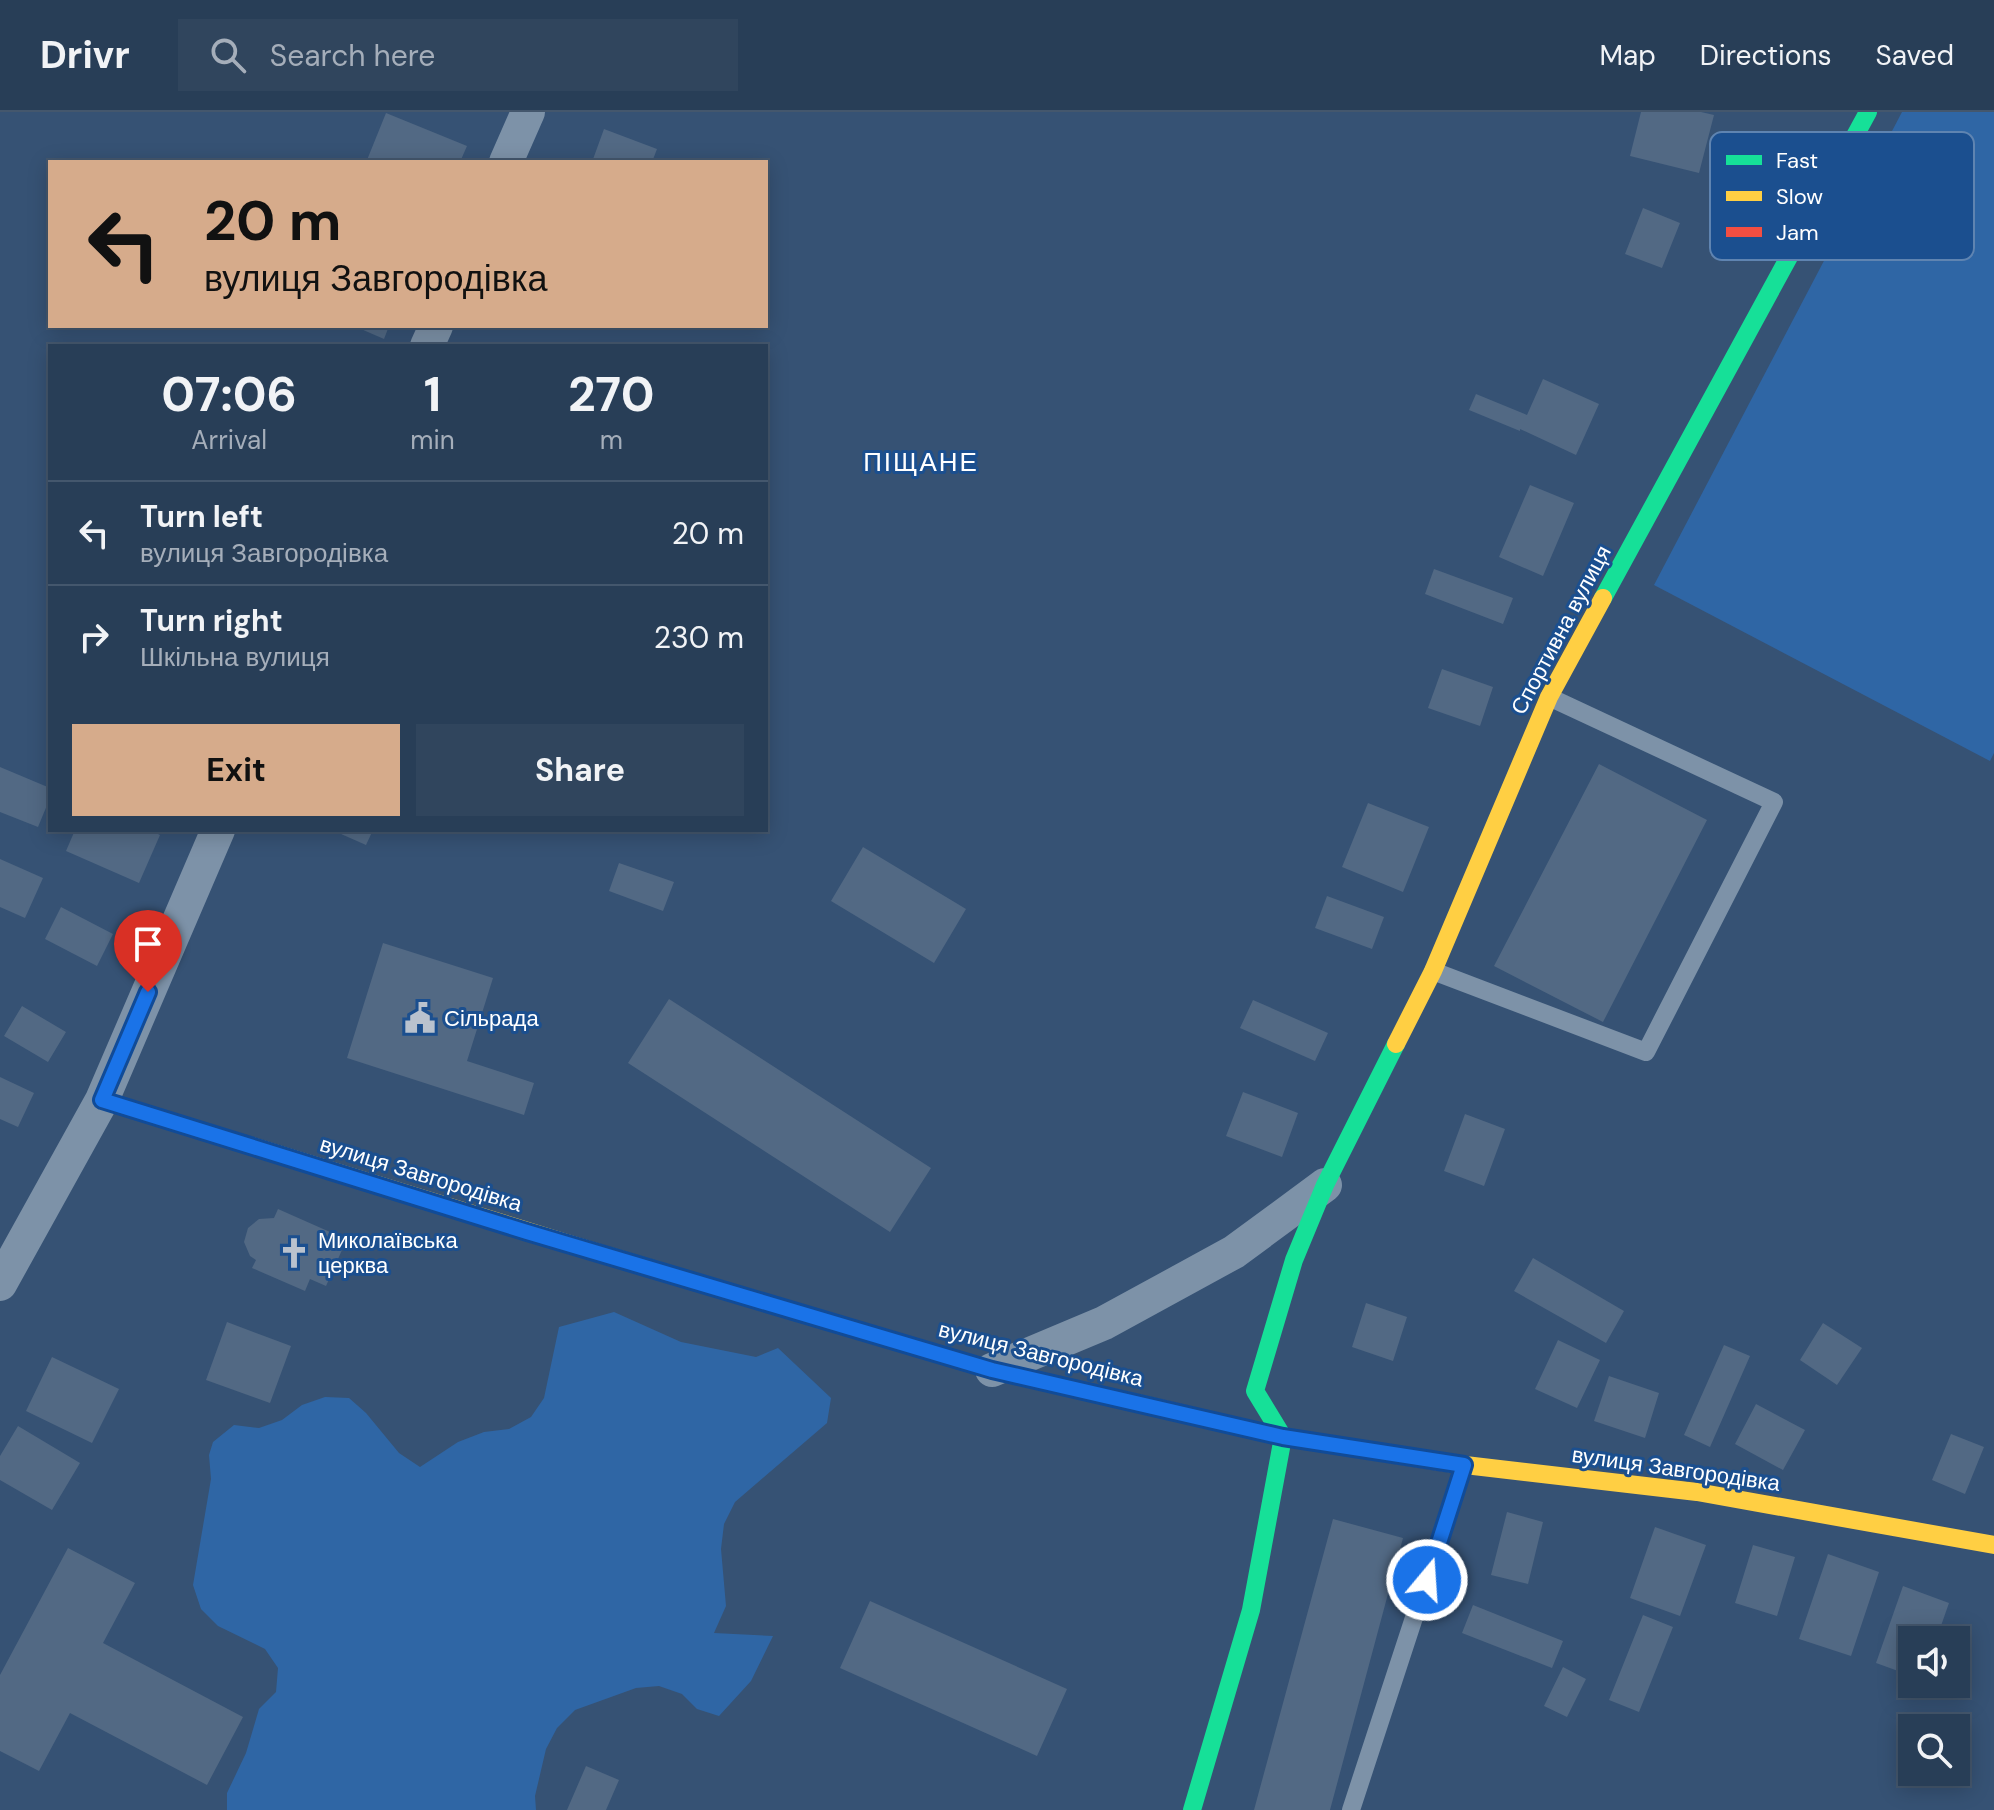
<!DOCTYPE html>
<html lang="en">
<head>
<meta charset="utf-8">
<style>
	:root { --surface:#283e57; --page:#30455d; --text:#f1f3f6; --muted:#a5aeba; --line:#44576d; --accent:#d6ab8b }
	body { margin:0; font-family:"DM Sans",sans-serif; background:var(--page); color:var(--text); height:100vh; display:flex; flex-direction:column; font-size:30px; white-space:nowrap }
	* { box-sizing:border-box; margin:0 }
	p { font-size:26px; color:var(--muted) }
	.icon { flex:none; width:44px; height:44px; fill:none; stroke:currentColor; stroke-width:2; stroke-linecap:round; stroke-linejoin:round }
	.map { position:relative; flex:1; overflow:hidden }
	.details { position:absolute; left:48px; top:232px; width:720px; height:488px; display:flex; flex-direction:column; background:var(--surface); border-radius:0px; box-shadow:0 4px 20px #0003,0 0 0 2px var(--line) }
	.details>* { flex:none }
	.hud { position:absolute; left:48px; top:48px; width:720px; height:168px; border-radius:0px; box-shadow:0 4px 20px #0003,0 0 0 2px var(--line); background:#d6ab8b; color:#111; overflow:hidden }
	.buttons { position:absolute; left:1898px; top:1514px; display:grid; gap:16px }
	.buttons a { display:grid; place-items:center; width:72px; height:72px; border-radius:0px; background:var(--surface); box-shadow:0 4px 20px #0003,0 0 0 2px var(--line); font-size:40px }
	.pin { position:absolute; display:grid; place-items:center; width:68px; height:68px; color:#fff; margin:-82px -34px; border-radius:50% 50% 50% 0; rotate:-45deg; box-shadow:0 0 8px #0007 }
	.pin .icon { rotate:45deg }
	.me { position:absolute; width:88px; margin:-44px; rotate:18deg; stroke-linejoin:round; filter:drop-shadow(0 0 6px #0008) }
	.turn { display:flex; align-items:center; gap:28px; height:168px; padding:0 24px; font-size:36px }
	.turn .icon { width:104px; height:104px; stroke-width:2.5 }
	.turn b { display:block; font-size:56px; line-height:68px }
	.eta { display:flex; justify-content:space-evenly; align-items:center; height:136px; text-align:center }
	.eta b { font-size:48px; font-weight:700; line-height:56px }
	.action { display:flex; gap:16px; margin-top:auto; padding:16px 24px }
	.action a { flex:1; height:92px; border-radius:0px; background:var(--accent); color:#111; font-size:32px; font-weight:700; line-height:92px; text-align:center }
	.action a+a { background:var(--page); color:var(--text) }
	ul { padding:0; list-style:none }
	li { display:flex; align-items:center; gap:24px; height:104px; padding:0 24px; border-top:2px solid var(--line) }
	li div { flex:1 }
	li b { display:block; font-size:30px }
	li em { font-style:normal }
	header { display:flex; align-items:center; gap:48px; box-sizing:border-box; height:112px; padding:0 40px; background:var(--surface); border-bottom:2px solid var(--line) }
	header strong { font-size:38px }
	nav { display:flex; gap:44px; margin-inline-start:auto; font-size:28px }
	.search { width:560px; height:72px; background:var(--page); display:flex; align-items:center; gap:20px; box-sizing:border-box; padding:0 28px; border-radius:0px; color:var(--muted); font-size:30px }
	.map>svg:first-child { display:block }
	.green { fill:#2f66a5 }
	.building { fill:#526984 }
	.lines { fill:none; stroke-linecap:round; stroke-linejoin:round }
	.lane { stroke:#7d92a8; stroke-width:18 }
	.street { stroke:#7d92a8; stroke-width:34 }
	.fast { stroke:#16e098; stroke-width:18 }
	.slow { stroke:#ffcf43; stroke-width:18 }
	.jam { stroke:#f24e42; stroke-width:18 }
	.route-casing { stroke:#114b97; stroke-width:20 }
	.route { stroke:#1a73e8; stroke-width:14 }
	.labels { text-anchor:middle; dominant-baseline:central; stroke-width:6; stroke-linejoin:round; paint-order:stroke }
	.street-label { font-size:22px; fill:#fff; stroke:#1b4f8f }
	.poi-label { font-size:22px; fill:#fff; stroke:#1b4f8f; text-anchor:start }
	.quarter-label { font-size:26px; letter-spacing:2px; fill:#fff; stroke:#1b4f8f }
	.key { fill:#1b4f8f; stroke:#5f84b1; stroke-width:2 }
	.key-label { font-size:22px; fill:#fff }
</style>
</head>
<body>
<header>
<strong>Drivr</strong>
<div class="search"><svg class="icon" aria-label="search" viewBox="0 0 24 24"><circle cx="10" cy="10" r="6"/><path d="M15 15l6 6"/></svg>Search here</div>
<nav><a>Map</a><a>Directions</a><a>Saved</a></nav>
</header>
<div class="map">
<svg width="1994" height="1698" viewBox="0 0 1994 1698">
	<rect width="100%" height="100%" fill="#365274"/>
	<path class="green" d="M 1902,0 L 1994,0 L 1994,641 L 1990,649 L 1654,473 Z
		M 614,1200 L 681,1230 L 756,1245 L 778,1236 L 831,1286 L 827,1311 L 735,1390 L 724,1412 L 721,1437 L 726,1494 L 714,1521 L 773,1524 L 751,1569 L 719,1604 L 697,1597 L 682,1582 L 659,1574 L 636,1576 L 575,1598 L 557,1616 L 546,1637 L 535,1684 L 536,1698 L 227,1698 L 227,1681 L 246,1641 L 259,1597 L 276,1580 L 278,1556 L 265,1537 L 218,1514 L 201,1497 L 193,1473 L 211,1367 L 209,1343 L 213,1330 L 234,1313 L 259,1316 L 282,1308 L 302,1293 L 325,1285 L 349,1286 L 366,1301 L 399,1341 L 420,1355 L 458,1330 L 484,1320 L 509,1317 L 531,1305 L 544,1286 L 559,1215 Z"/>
	<path class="building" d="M 1641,0 L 1701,0 L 1714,3 L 1699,61 L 1630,44 Z
		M 386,1 L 467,34 L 460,50 L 372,50 L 367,48 Z
		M 604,17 L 657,37 L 652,50 L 592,50 Z
		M 1643,96 L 1680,111 L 1662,156 L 1625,142 Z
		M 354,214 L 389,214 L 384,227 Z
		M 1543,267 L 1599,292 L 1576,343 L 1520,317 L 1520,319 L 1469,298 L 1476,282 L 1527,303 Z
		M 1530,373 L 1574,391 L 1543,464 L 1499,445 Z
		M 1434,457 L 1513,486 L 1503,512 L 1425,482 Z
		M 1442,557 L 1493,575 L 1480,614 L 1428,596 Z
		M 1599,652 L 1707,708 L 1603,910 L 1494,854 Z
		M 0,655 L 50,676 L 50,686 L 38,715 L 0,700 Z
		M 1368,691 L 1429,715 L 1403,780 L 1342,755 Z
		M 75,718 L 150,718 L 160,723 L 139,771 L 66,739 Z
		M 332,718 L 373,718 L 366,733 Z
		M 863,735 L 966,797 L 934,851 L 831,789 Z
		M 0,747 L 43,766 L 25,806 L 0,795 Z
		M 619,751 L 674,770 L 663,799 L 609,779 Z
		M 1327,784 L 1384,805 L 1372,837 L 1315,816 Z
		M 61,795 L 113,822 L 97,854 L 45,827 Z
		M 383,831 L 493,866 L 467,949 L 534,971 L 524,1003 L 347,946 Z
		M 669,887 L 931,1056 L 890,1120 L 628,951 Z
		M 1253,888 L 1328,921 L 1315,949 L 1240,916 Z
		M 22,894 L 66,920 L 48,950 L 4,924 Z
		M 0,965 L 34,981 L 18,1015 L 0,1007 Z
		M 1243,980 L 1298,1001 L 1282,1045 L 1226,1024 Z
		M 1465,1002 L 1505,1017 L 1484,1074 L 1444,1059 Z
		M 278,1097 L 330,1120 L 326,1131 L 342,1138 L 326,1174 L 310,1167 L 305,1179 L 252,1156 L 256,1148 L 250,1144 L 244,1130 L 248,1116 L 259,1107 L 274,1106 Z
		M 1533,1146 L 1624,1199 L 1606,1231 L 1514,1179 Z
		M 1366,1191 L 1407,1205 L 1393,1249 L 1352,1235 Z
		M 227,1210 L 291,1234 L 270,1291 L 206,1268 Z
		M 1823,1211 L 1862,1236 L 1837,1273 L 1800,1248 Z
		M 1558,1228 L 1600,1248 L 1577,1296 L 1535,1277 Z
		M 1724,1233 L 1750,1244 L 1710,1335 L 1684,1323 Z
		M 52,1245 L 119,1277 L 92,1331 L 26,1299 Z
		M 1609,1264 L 1659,1281 L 1645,1326 L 1594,1309 Z
		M 1756,1292 L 1805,1318 L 1783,1358 L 1735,1332 Z
		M 18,1314 L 80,1351 L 52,1398 L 0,1368 L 0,1344 Z
		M 1951,1322 L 1984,1335 L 1965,1382 L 1932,1368 Z
		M 1507,1400 L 1543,1410 L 1528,1472 L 1491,1463 Z
		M 1333,1407 L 1403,1426 L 1330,1698 L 1254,1698 Z
		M 1655,1415 L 1706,1433 L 1680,1504 L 1630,1486 Z
		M 1753,1433 L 1795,1445 L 1777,1504 L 1735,1491 Z
		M 68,1436 L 135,1471 L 103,1531 L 243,1605 L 207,1673 L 70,1601 L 39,1659 L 0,1639 L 0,1563 Z
		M 1828,1442 L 1879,1460 L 1851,1544 L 1799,1527 Z
		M 1903,1474 L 1949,1491 L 1936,1528 L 1912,1528 L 1912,1564 L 1876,1551 Z
		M 870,1489 L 1067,1577 L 1037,1644 L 840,1556 Z
		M 1473,1493 L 1563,1529 L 1552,1556 L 1462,1521 Z
		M 1643,1503 L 1673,1515 L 1639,1600 L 1609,1588 Z
		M 1563,1555 L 1586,1567 L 1567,1605 L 1544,1594 Z
		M 586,1654 L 619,1668 L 606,1698 L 567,1698 Z"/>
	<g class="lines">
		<path class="lane" d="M 1433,859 L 1646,940 L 1774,690 L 1549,585
			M 1351,1698 L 1464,1353"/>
		<path class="street" d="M 506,50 L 528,0
			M 427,234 L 436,214
			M 0,1172 L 102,988 L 218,718
			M 992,1258 L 1104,1211 L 1234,1140 L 1325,1073"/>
		<path class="fast" d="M 1603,486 L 1868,0
			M 609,1144 L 992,1258 L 1159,1296
			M 1192,1698 L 1251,1498 L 1283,1325 L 1255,1279 L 1294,1148 L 1325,1073 L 1396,932"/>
		<path class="slow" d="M 1396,932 L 1433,859 L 1549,585 L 1603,486
			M 102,988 L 609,1144
			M 1448,1351 L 1697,1380 L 1994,1433"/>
		<path class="jam" d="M 1159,1296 L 1283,1325 L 1448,1351"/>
	</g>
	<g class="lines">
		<defs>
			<path id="route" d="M 148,880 L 102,988 L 527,1120 L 992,1258 L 1283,1325 L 1464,1353 L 1427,1468"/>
		</defs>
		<use href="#route" class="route-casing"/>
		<use href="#route" class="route"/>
	</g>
	<defs>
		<symbol id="civic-bare" viewBox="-9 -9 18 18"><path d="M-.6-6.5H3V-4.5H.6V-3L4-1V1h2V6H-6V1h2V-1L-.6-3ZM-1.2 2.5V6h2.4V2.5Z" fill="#b9c2ce" stroke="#1b4f8f" stroke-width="2.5" paint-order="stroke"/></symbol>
		<symbol id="church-bare" viewBox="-9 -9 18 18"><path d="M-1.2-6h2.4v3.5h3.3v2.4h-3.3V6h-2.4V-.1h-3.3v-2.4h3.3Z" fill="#b9c2ce" stroke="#1b4f8f" stroke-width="2.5" paint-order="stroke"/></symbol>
	</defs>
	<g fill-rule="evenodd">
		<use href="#civic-bare" x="398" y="884" width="44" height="44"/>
		<use href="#church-bare" x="272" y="1119" width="44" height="44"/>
	</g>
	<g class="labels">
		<g class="street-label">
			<text transform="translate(1561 518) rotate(-62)">Спортивна вулиця</text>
			<text transform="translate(421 1062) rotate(17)">вулиця Завгородівка</text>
			<text transform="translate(1041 1242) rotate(14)">вулиця Завгородівка</text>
			<text transform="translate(1676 1357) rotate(8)">вулиця Завгородівка</text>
		</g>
		<g class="poi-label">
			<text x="444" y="906">Сільрада</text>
			<text x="318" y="1128">Миколаївська<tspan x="318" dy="25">церква</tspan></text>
		</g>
		<g class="quarter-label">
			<text x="921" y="350">ПІЩАНЕ</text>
		</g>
	</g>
	<rect x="1710" y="20" width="264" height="128" rx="12" class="key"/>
	<rect x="1726" y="43" width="36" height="10" fill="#16e098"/>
	<rect x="1726" y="79" width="36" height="10" fill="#ffcf43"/>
	<rect x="1726" y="115" width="36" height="10" fill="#f24e42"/>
	<g class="key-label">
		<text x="1776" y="56">Fast</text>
		<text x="1776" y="92">Slow</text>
		<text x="1776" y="128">Jam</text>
	</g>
</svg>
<div class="buttons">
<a><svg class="icon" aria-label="sound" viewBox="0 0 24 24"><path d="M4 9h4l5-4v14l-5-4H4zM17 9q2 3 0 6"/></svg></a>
<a><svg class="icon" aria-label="search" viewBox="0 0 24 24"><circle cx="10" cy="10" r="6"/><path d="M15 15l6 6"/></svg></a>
</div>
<div class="pin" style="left:148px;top:880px;background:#d93025"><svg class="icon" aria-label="arrive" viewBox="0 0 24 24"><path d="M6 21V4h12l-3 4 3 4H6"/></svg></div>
<svg class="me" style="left:1427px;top:1468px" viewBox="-20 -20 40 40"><circle r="17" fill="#1a73e8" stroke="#fff" stroke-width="3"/><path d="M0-11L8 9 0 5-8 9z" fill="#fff"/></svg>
<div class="hud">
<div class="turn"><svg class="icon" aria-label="left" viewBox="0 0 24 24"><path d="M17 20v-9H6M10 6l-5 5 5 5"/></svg><div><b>20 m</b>вулиця Завгородівка</div></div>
</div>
<section class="details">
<div class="eta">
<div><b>07:06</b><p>Arrival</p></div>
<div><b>1</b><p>min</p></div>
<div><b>270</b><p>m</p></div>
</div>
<ul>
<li><svg class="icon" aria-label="left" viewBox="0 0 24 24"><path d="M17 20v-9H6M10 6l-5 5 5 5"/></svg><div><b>Turn left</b><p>вулиця Завгородівка</p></div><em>20 m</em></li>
<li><svg class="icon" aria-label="right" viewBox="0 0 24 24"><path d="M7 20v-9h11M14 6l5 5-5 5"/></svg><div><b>Turn right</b><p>Шкільна вулиця</p></div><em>230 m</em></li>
</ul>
<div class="action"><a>Exit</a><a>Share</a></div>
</section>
</div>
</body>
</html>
